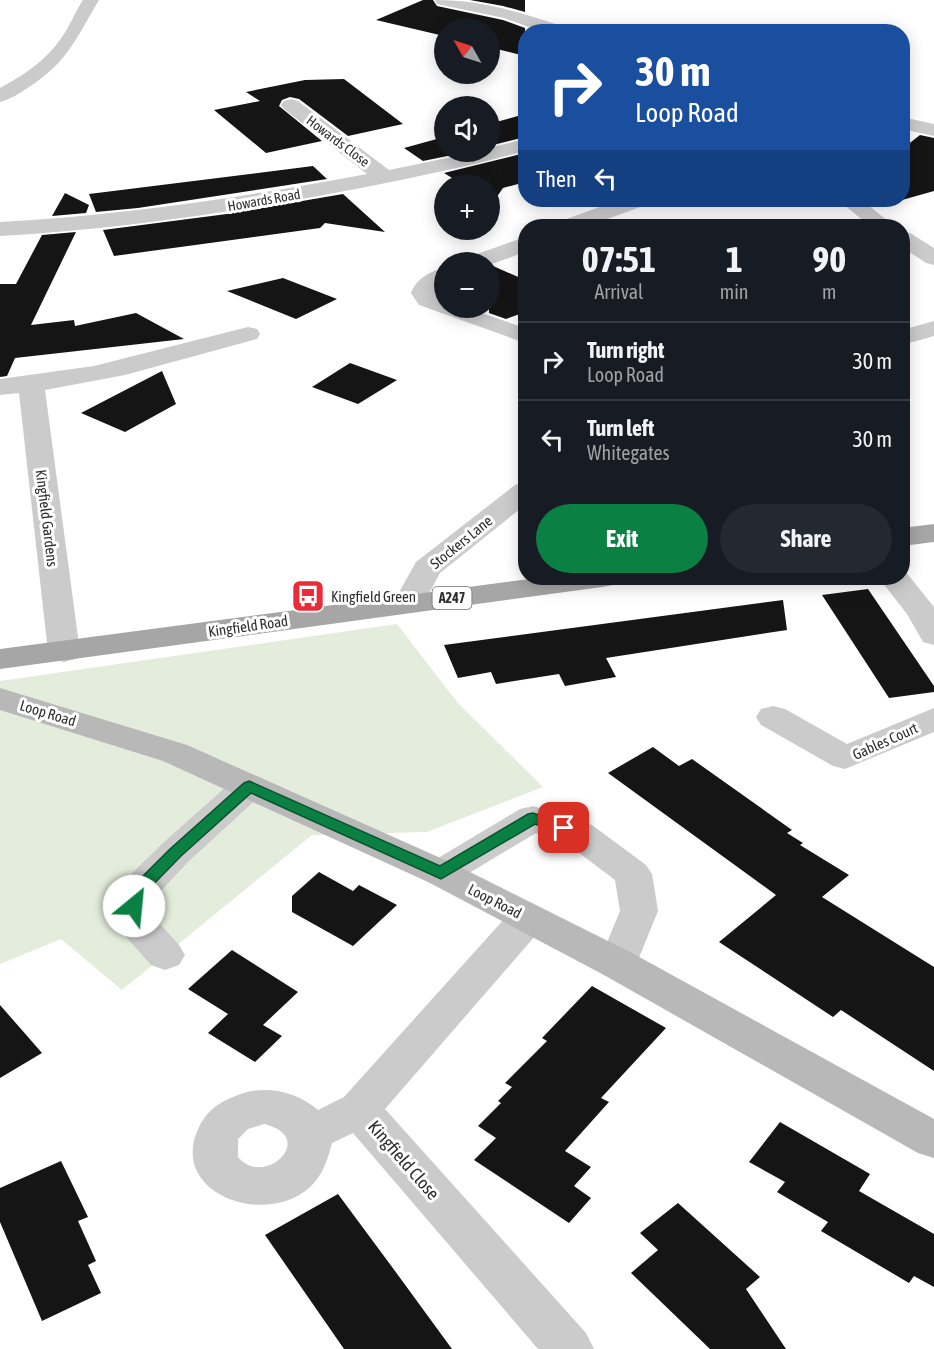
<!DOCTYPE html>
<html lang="en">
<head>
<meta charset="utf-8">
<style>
	:root { --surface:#171b24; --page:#242831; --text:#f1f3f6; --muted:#9ea1a6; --line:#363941; --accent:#0b8043 }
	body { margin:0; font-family:"Asap Condensed",sans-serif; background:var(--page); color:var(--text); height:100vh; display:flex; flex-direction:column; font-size:22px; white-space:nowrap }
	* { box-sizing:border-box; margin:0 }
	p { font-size:20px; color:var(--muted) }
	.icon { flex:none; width:33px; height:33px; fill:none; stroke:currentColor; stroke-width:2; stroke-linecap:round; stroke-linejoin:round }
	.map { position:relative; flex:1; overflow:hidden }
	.details { position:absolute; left:518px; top:219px; width:392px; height:366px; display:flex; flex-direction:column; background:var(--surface); border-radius:24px; box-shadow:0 3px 15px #0003 }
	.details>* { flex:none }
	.banner { position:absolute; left:518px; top:24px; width:392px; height:183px; border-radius:24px; box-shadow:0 3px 15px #0003; background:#1a4fa0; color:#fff; overflow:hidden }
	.needle { width:39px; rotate:309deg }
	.controls { position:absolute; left:434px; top:18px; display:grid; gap:12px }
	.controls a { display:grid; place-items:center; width:66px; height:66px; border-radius:50%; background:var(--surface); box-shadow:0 3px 15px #0003; font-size:30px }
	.pin { position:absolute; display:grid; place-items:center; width:51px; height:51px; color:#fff; margin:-26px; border-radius:12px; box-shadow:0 3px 9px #0006 }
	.me { position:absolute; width:66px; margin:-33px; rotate:28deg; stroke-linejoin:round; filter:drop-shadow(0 0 4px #0008) }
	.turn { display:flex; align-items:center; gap:21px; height:126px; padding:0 18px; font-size:27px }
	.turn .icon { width:78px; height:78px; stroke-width:2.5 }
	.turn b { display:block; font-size:42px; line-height:51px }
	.then { display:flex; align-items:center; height:57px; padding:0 18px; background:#0003; gap:12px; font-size:22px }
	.eta { display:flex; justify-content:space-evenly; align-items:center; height:102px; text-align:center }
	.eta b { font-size:36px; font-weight:700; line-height:42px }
	.cta { display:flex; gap:12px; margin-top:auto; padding:12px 18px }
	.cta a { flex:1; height:69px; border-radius:36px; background:var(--accent); color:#fff; font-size:24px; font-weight:700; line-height:69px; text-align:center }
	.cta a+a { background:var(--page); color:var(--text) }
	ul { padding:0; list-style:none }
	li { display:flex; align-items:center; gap:18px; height:78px; padding:0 18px; border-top:2px solid var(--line) }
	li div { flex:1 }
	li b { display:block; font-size:22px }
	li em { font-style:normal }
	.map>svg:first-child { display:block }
	.green { fill:#e4ecdb }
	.building { fill:#151515 }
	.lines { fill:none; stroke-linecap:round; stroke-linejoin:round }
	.street { fill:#cbcbcb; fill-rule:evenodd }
	.secondary { fill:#b8b8b8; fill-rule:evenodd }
	.primary { fill:#a6a6a6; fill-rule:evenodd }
	.route { fill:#0b8043; stroke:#07532c; stroke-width:1.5 }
	.labels { text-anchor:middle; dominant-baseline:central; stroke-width:6; stroke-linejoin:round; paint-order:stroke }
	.far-street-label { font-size:14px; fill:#2e2e2e; stroke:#fff }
	.shield { fill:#fff; stroke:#6d6d6d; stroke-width:1.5 }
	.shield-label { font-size:14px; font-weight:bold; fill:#2e2e2e }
	.street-label { font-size:15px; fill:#2e2e2e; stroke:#fff }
	.poi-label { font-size:15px; fill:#2e2e2e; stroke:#fff; text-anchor:start }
	.near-street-label { font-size:18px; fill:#2e2e2e; stroke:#fff }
</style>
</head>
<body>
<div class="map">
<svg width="934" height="1349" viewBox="0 0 934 1349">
	<rect width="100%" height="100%" fill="#fff"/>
	<path class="green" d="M 397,624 L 457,702 L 543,787 L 427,832 L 312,835 L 122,990 L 61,939 L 0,964 L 0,681 Z"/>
	<path class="building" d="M 423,0 L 433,0 L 437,6 L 503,20 L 525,28 L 525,56 L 489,47 L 489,28 L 444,28 L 444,36 L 376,20 Z
		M 470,0 L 525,0 L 525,12 L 503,6 Z
		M 344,79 L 403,124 L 348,136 L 299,99 L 290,97 L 282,100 L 279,106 L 322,141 L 266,153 L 214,110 L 260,101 L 246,92 L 305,80 Z
		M 525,114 L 525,137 L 489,146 L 489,124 Z
		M 920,135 L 934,138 L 934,191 L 902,200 L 902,149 Z
		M 444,137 L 444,152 L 467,152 L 423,161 L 404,148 Z
		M 525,153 L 525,182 L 503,188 L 496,198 L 489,197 L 489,184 L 462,184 L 444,173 Z
		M 313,166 L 327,179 L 138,208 L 96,212 L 89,194 Z
		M 65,193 L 89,205 L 86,213 L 52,216 Z
		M 343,194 L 385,232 L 325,223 L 320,228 L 114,256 L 103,230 L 227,214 Z
		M 76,232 L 31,325 L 74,320 L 75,326 L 136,313 L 184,339 L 15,358 L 7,376 L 0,377 L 0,284 L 16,284 L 42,235 Z
		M 493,266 L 525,280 L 525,312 L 506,319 L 489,313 L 489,267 Z
		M 283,278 L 337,299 L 296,319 L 227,291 Z
		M 350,363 L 397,380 L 358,404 L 312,387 Z
		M 162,371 L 176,404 L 125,432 L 81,413 Z
		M 868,589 L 934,686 L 934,692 L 889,698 L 822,595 Z
		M 783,600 L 787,630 L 606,658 L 616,677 L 565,686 L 559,674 L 496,684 L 491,672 L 458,678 L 444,645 Z
		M 653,747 L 679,766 L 692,759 L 792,830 L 787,833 L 803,843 L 800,845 L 849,875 L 822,897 L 934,967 L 934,1071 L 841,1010 L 833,1017 L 719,942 L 776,895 L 608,773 Z
		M 319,872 L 353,891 L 359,885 L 397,905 L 353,946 L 292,912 L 292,896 Z
		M 232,950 L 298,992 L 263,1025 L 282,1036 L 255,1062 L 208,1033 L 228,1014 L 188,989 Z
		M 592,986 L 666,1028 L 601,1098 L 609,1102 L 565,1151 L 591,1167 L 574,1186 L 591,1198 L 569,1223 L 474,1160 L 496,1138 L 478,1126 L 501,1103 L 498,1101 L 512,1087 L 505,1083 L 547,1041 L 542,1038 Z
		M 0,1005 L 42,1053 L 0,1078 Z
		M 780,1122 L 870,1174 L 859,1191 L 934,1234 L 934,1287 L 914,1276 L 909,1283 L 821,1231 L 828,1222 L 777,1192 L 785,1182 L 749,1162 Z
		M 61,1161 L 88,1217 L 78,1221 L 96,1261 L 88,1265 L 101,1293 L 42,1321 L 0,1222 L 0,1188 Z
		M 338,1194 L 395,1271 L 452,1349 L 344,1349 L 265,1235 Z
		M 678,1203 L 760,1277 L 746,1289 L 786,1349 L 710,1349 L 631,1273 L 658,1250 L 640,1233 Z"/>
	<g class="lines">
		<path class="street" d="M 83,0 L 99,0 C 76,38 69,61 29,87 C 20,93 11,99 0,102 L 0,88 C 24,75 47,60 62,37 C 70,26 75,12 83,0 Z
			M 435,0 C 484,0 522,13 568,28 L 570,32 L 543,32 L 504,18 L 437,4 Z
			M 291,99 L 298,101 L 389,170 L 476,152 L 489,152 L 489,148 L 525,139 L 525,151 C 471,166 416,177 361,188 C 241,211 122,229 0,236 L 0,222 C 124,215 246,197 367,174 L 284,109 L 281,105 L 284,101 Z
			M 902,117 L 934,124 L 934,136 L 902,129 Z
			M 619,200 L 649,200 L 646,205 L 588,226 L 558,226 L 561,221 Z
			M 838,200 L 862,200 L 894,226 L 870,226 Z
			M 902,231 L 910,233 L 934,248 L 934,265 L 926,263 L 902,247 Z
			M 525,237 L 525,252 L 489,265 L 489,262 L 465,262 L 469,257 Z
			M 444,268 L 444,285 L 435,293 L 444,300 L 444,308 L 467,308 L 525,328 L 525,343 L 419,305 L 411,293 C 416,279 430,271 444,268 Z
			M 934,321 L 934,336 L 902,345 L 902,330 Z
			M 248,327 L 257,329 L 260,334 L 257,339 L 125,375 L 45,390 L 80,652 L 75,659 L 64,662 L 53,659 L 48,652 L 19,393 L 0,395 L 0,379 L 94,366 Z
			M 525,482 L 525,505 L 440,573 L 420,610 L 409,612 L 398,610 L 393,603 L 416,562 L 515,485 Z
			M 902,571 L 905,571 L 934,607 L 934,645 L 923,642 L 907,614 L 879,578 L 902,578 Z
			M 773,706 L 785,709 L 847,744 L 934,708 L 934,732 L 845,769 L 833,766 L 761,725 L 756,717 L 761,709 Z
			M 249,774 L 262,778 L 267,786 L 262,794 L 189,861 L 155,897 L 153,916 L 179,945 L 185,955 L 179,965 L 165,970 L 151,965 L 119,929 L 114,919 L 117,893 L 122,883 L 163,843 L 236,778 Z
			M 533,806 L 592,825 L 646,865 L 652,874 L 658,911 L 632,975 L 618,979 L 604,975 L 598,964 L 620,911 L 615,880 L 566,843 L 536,833 L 454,882 L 441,886 L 428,882 L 422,873 L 428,864 L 520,809 Z
			M 528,904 L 542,908 L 547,918 L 542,928 L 385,1109 L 586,1333 L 594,1349 L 538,1349 L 353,1133 L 332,1143 C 328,1159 322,1177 309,1188 C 263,1228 167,1192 199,1127 C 209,1108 221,1101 241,1094 C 267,1085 297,1092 318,1110 L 344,1097 L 514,908 ZM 264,1124 C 319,1137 264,1189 238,1157 L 238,1139 L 248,1129 Z"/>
		<path class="secondary" d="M 0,688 L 187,745 L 454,864 L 632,953 L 934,1119 L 934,1158 L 918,1153 L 604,975 L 428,882 L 163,761 L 0,710 Z"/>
		<path class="primary" d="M 934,524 L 934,542 L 902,546 L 902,528 Z
			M 537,578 L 617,578 L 613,585 L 602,587 L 0,669 L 0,649 Z"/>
	</g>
	<path class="route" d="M 249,781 L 440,866 L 528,814 L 533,813 L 569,825 L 572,828 L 564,834 L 535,824 L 441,879 L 251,793 L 181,856 L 143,895 L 140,910 L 129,910 L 126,906 L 130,889 L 170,849 L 244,783 Z"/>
	<defs>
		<symbol id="bus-square" viewBox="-11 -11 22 22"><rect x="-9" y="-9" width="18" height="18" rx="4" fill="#e92c38" stroke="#fff"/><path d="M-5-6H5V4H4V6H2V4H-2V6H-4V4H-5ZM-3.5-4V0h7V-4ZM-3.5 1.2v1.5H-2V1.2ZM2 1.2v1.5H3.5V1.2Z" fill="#fff"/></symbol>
	</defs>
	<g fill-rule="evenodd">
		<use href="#bus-square" x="289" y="577" width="38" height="38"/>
	</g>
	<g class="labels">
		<g class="far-street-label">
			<text transform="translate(338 141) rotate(37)">Howards Close</text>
			<text transform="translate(264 200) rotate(-10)">Howards Road</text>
		</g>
		<rect class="shield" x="432.5" y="587" width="39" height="22" rx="4.5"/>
		<g class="shield-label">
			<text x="452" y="598">A247</text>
		</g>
		<g class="street-label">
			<text transform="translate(47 518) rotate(83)">Kingfield Gardens</text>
			<text transform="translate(461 542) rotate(-39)">Stockers Lane</text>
			<text transform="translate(248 626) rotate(-8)">Kingfield Road</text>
			<text transform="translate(48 713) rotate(17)">Loop Road</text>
			<text transform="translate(885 741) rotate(-24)">Gables Court</text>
			<text transform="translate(495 901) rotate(27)">Loop Road</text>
		</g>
		<g class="poi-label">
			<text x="331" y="596">Kingfield Green</text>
		</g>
		<g class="near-street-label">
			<text transform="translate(404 1160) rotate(49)">Kingfield Close</text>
		</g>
	</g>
</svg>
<div class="controls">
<a><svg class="needle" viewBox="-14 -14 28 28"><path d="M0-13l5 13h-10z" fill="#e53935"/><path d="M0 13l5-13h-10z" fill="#9ea1a6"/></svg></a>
<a><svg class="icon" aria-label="sound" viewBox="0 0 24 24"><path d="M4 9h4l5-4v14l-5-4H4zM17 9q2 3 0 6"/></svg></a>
<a>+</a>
<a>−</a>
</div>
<div class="pin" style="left:564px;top:828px;background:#d93025"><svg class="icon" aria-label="arrive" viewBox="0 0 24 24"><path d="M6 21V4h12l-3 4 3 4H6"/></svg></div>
<svg class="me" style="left:134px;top:906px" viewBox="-20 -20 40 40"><circle r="19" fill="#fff"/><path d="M0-13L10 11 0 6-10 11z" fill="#0b8043"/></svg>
<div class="banner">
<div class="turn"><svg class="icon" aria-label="right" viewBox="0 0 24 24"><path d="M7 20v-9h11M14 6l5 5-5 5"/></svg><div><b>30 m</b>Loop Road</div></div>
<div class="then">Then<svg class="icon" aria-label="left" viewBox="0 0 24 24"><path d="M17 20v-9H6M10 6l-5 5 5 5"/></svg></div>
</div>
<section class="details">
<div class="eta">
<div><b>07:51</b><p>Arrival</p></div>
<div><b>1</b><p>min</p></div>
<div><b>90</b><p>m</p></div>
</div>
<ul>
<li><svg class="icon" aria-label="right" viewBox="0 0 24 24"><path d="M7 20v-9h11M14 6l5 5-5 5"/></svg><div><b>Turn right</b><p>Loop Road</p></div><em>30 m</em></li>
<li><svg class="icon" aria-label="left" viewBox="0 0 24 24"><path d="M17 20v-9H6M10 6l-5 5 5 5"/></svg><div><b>Turn left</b><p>Whitegates</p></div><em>30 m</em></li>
</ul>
<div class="cta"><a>Exit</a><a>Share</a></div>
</section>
</div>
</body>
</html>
